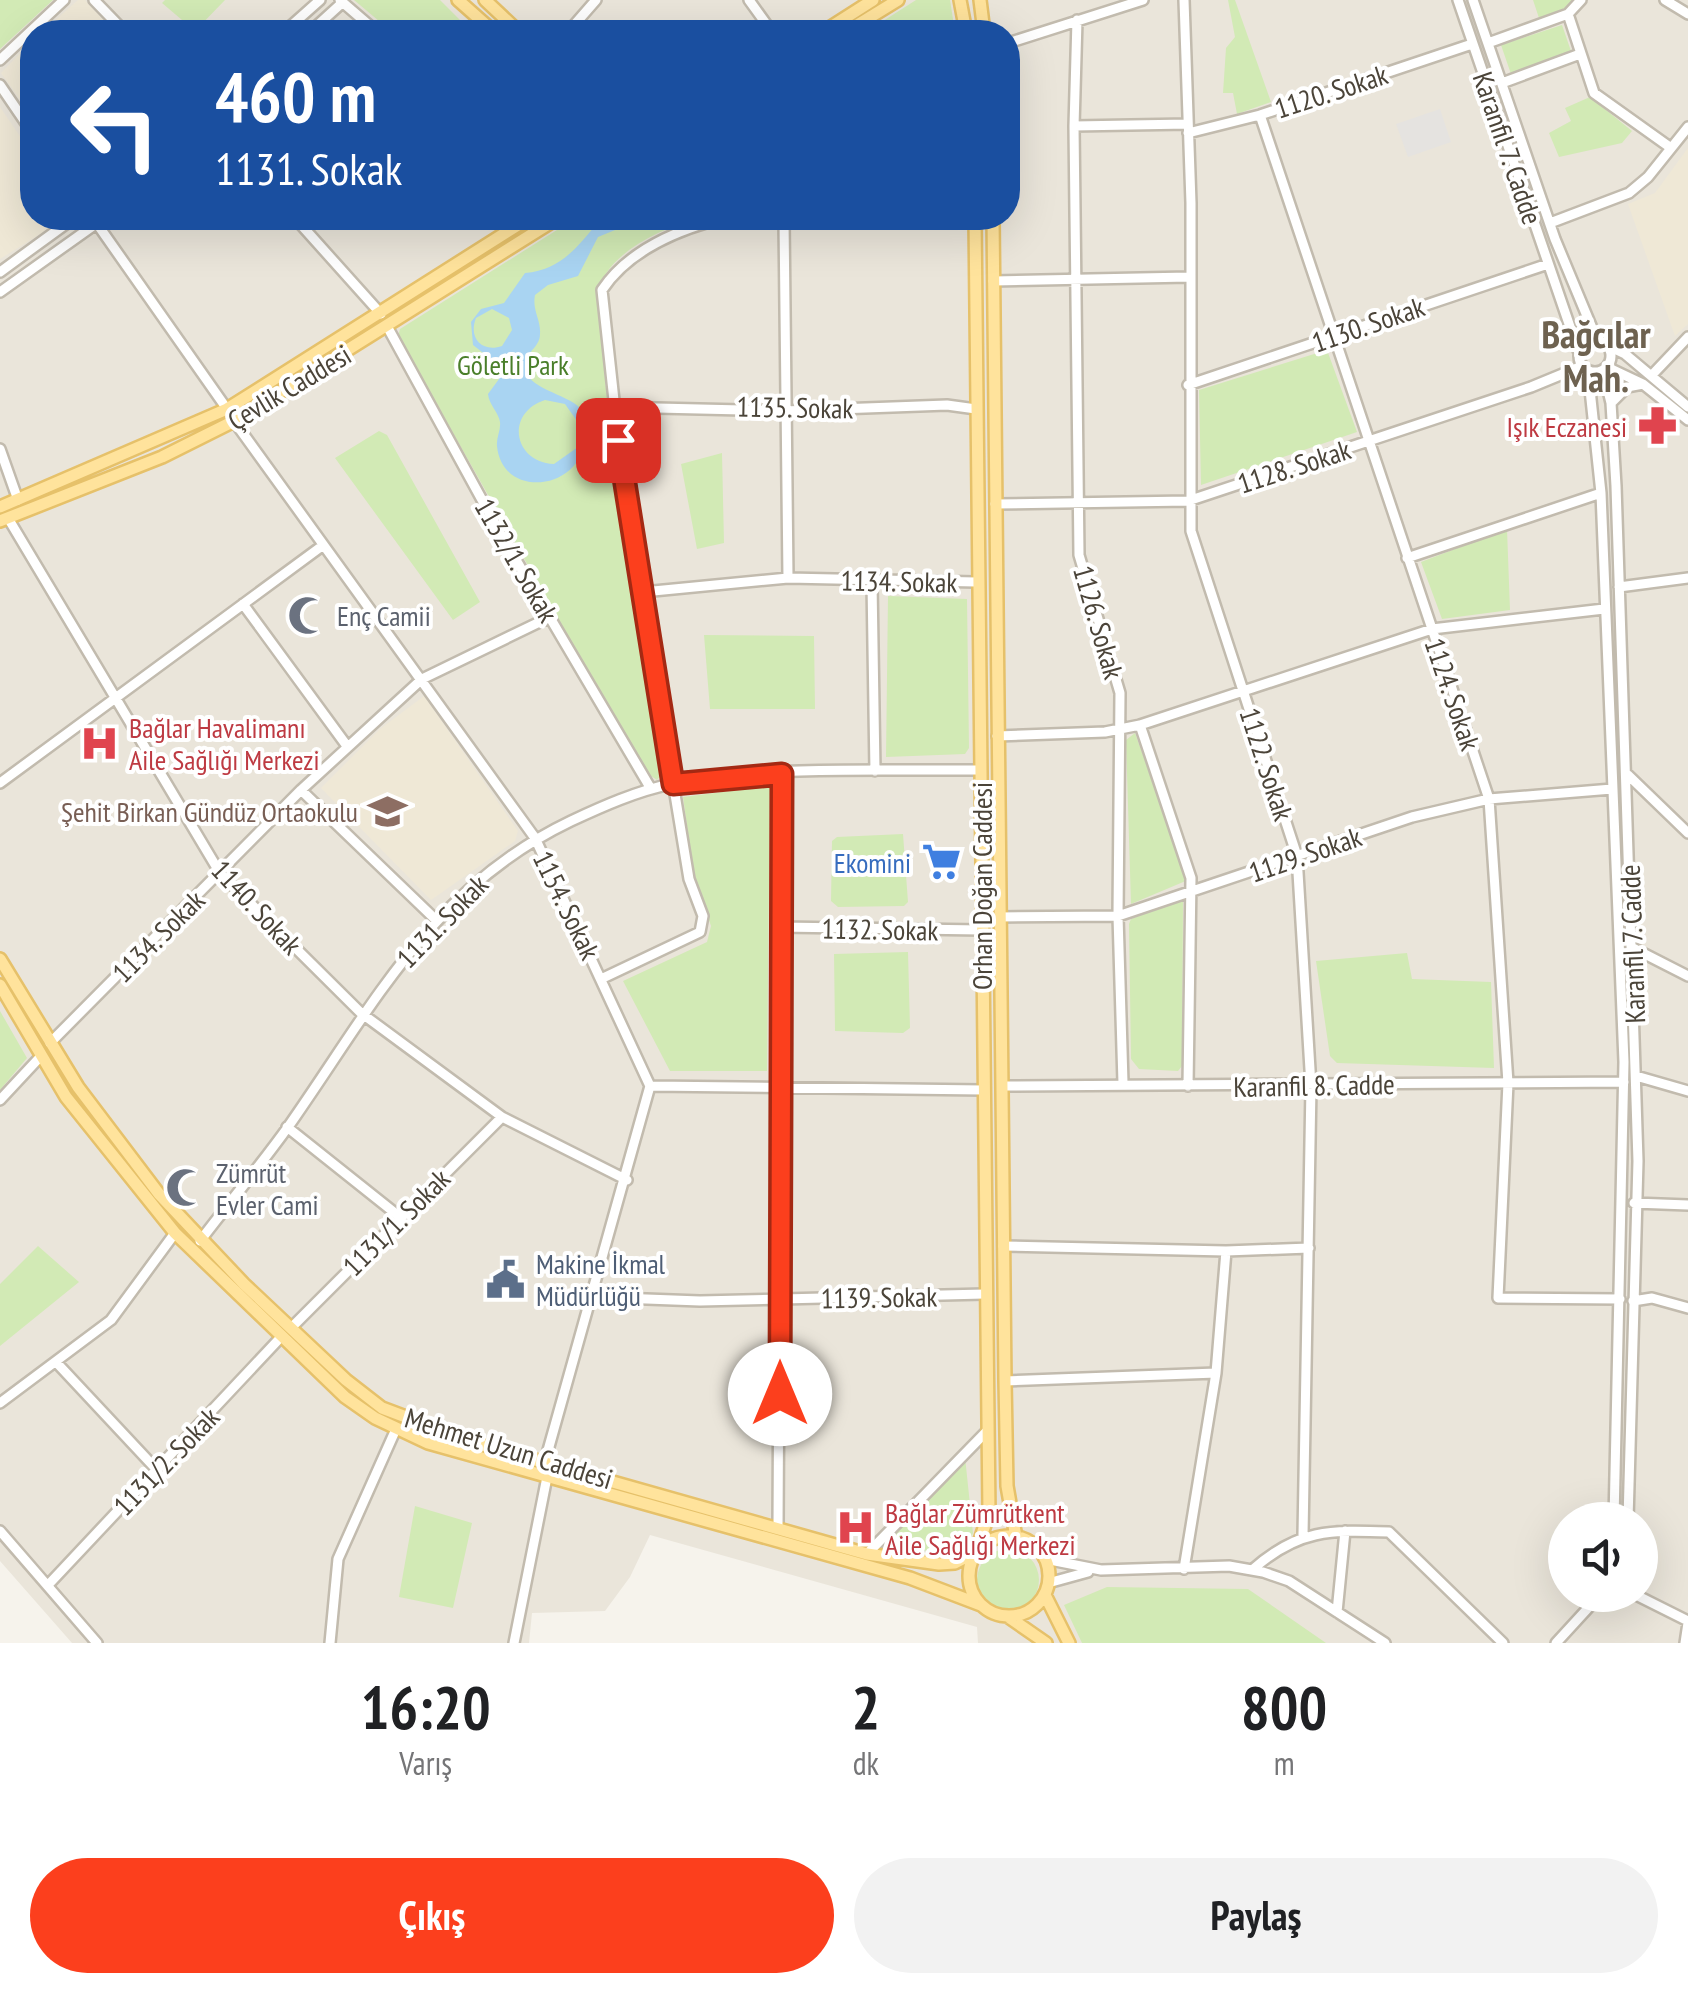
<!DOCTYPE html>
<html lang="tr">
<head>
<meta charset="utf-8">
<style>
	:root { --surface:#fff; --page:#f2f2f2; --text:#202124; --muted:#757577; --accent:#fc3f1d }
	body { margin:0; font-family:"PT Sans Narrow",sans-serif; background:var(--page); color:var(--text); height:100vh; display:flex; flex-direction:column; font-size:38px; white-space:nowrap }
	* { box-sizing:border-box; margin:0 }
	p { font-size:32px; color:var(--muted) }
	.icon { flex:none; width:55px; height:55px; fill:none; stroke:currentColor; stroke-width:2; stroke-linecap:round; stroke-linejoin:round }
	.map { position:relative; height:1643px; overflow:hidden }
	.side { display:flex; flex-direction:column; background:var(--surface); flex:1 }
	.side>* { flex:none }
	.hud { position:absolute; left:20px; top:20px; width:1000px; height:210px; border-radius:40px; box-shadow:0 10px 40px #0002; background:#1a4fa0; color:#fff; overflow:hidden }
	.controls { position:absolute; left:1548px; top:1502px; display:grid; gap:20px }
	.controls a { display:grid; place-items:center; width:110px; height:110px; border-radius:50%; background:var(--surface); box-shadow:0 10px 40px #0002; font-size:50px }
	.pin { position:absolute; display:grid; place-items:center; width:85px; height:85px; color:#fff; margin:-42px; border-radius:20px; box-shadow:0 5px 15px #0006 }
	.me { position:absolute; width:110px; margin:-55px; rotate:0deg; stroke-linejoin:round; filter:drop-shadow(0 0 8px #0008) }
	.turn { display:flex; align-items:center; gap:35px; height:210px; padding:0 30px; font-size:45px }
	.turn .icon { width:130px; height:130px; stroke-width:2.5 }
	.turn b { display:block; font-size:70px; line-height:85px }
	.eta { display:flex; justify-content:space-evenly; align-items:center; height:170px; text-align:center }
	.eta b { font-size:60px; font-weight:700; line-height:70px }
	.button { display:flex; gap:20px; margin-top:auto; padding:20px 30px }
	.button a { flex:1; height:115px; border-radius:60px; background:var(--accent); color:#fff; font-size:40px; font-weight:700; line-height:115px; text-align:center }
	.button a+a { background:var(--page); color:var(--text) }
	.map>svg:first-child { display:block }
	.residential { fill:#eae5da; fill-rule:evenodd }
	.education { fill:#efe8d6 }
	.green { fill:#d2eab5 }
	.parking { fill:#e5e3e0 }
	.water { fill:#a9d4f2; fill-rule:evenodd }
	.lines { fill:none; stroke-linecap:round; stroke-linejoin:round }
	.minor-casing { stroke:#c2bbae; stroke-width:14 }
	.major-casing { stroke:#e6c16a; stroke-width:16 }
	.minor { stroke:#fff; stroke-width:9 }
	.major { stroke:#ffe39c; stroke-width:11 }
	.route-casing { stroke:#a42913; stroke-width:25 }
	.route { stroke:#fc3f1d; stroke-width:18 }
	.labels { text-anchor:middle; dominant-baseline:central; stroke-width:8; stroke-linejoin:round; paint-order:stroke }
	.street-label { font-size:28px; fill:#4b4439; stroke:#fff }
	.park-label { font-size:28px; fill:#4a7f2a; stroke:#fff }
	.health-label { font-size:28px; fill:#be3a42; stroke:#fff; text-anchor:start }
	.worship-label { font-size:28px; fill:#5b616d; stroke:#fff; text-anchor:start }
	.education-label { font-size:28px; fill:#785e54; stroke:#fff; text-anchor:end }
	.shop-label { font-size:28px; fill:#366cbe; stroke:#fff; text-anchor:end }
	.service-label { font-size:28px; fill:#4e5e75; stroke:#fff; text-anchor:start }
	.district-label { font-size:38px; font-weight:bold; fill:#6e6250; stroke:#fff }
</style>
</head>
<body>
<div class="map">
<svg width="1688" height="1643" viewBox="0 0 1688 1643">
	<rect width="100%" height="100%" fill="#f6f3ec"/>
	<path class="residential" d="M 0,0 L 1688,0 L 1688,1643 L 978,1643 L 977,1627 L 650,1535 L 630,1577 L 605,1611 L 532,1613 L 529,1643 L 72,1643 L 0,1561 ZM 32,32 L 1008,32 L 1008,218 L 32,218 ZM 1565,1520 L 1640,1520 L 1640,1595 L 1565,1595 Z"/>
	<path class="education" d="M 78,0 L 85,0 L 114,32 L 42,32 Z
		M 32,41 L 32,116 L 1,73 Z
		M 0,107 L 32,154 L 32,218 L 66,218 L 0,259 Z
		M 1688,148 L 1688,324 L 1675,336 L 1628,204 L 1655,193 Z
		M 424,696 L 518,831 L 515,841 L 431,900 L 321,788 L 380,729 Z"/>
	<path class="green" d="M 0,0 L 53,0 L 0,49 Z
		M 165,0 L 225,0 L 195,31 L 162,3 Z
		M 354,0 L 440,0 L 472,32 L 392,32 Z
		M 916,0 L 950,0 L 955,32 L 866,32 Z
		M 1228,0 L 1235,0 L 1271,102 L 1237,114 L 1233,93 L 1223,93 L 1226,48 L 1235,37 Z
		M 1533,0 L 1572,0 L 1564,9 L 1540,21 Z
		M 1562,25 L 1572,54 L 1511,74 L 1501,45 Z
		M 1590,97 L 1632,131 L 1622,143 L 1559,157 L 1549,133 L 1571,121 L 1565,108 Z
		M 576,218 L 697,218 C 659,230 601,255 597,299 L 610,428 L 665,771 L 657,780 L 645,772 L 398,336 L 400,329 Z
		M 1327,350 L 1357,432 L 1201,485 L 1199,390 Z
		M 379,431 L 387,435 L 480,602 L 453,620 L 335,458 Z
		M 722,453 L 724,543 L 697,549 L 681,464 Z
		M 1507,529 L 1510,610 L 1442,619 L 1421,562 Z
		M 888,596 L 967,599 L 969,748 L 965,754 L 886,757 Z
		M 704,635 L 814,636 L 815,709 L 710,709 Z
		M 1135,733 L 1188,880 L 1131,904 L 1126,740 Z
		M 770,786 L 767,1071 L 670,1071 L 623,981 L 707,942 L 711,926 L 694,876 L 683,797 Z
		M 903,834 L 908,902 L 904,906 L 838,907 L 831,901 L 832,841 L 837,837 Z
		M 1173,902 L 1183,902 L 1182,1066 L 1178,1071 L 1139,1069 L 1131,1059 L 1129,924 L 1131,919 Z
		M 908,952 L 910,1028 L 903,1033 L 835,1031 L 834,954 Z
		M 1407,953 L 1412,979 L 1491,982 L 1494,1068 L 1337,1063 L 1330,1056 L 1316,961 Z
		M 0,1011 L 27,1058 L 0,1090 Z
		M 38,1246 L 79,1282 L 0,1346 L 0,1284 Z
		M 965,1457 L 973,1533 L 966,1548 L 947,1554 L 883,1544 Z
		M 415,1506 L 472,1523 L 453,1608 L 399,1597 Z
		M977 1580a31 31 0 1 1 62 0a31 31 0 1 1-62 0Z
		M 1107,1587 L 1248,1589 L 1326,1643 L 1082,1643 L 1064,1605 Z"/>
	<path class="parking" d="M 1440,109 L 1451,142 L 1408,157 L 1396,124 Z"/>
	<path class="water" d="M 602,218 L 629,218 L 620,228 L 598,237 L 578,276 L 548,285 L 535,295 C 532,311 541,319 540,334 C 540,346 529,350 526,361 C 517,387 566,393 580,408 C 610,486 503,509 497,446 C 496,438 501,430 500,422 C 499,413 489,405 488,394 L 499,379 L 500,366 L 473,345 L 471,322 L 481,309 L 504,303 L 525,273 C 563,270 579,244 602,218 ZM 492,309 L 509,318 L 512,330 L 502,346 C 482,353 468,338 476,318 ZM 545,400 L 565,404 L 582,428 L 578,447 L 554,464 C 513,462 505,413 545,400 Z"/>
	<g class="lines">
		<defs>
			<path id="minor" d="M 94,0 L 125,32
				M 340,0 L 377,32
				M 749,0 L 772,32
				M 1184,0 L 1191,203 L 1191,531 L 1297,856 L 1311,1086 L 1303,1535
				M 1458,0 L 1579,353
				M 1473,0 L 1555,239 L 1597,340
				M 1665,0 L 1688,14
				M 1568,14 L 1594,93 L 1671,148
				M 1077,20 L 1074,126 L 1079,555 L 1120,693 L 1118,916 L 1123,1083
				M 284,32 L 320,0
				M 310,32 L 343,2
				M 568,32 L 596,0
				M 1008,43 L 1143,0
				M 1488,43 L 1568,14 L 1581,0
				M 0,60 L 64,0
				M 1502,83 L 1580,54
				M 0,85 L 32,132
				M 1260,115 L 1489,799 L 1508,1083 L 1498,1298 L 1620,1299
				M 1074,126 L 1188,124
				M 1188,133 L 1260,115 L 1472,44
				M 93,218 L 227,409
				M 295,218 L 381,314
				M 784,220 L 788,578
				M 1550,223 L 1629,193 L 1648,177 L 1688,127
				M 0,272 L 74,218
				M 993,281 L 1189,277
				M 0,292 L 104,218
				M 388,328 L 499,531 L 651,789
				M1579 356a16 16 0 1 1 32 0a16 16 0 1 1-32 0Z
				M 1606,345 L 1625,354 L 1688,407
				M 1607,367 L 1643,384 L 1688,420
				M 1603,370 L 1611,403 L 1616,486 L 1638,1161 L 1628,1520
				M 1588,371 L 1601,493 L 1624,1062 L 1614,1520
				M 1651,376 L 1688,337
				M 1188,385 L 1548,264
				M 1611,403 L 1627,387 L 1643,384
				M 614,407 L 784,411 L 947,405 L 976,409
				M 234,421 L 535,838 L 650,1086 L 545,1461
				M 0,449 L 18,500
				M 995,504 L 1188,501 L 1531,387 L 1582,366
				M 8,518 L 220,873 L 361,1013 L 502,1117 L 627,1180
				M 1407,558 L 1601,493
				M 872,583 L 875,771
				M 1619,587 L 1688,578
				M 643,592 L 788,578 L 976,582
				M 243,604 L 347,746
				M 1140,725 L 1191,878 L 1188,1086
				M 997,736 L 1105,732 L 1140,725 L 1432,629 L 1604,609
				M 1628,775 L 1688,833
				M 0,783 L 322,546
				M 301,790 L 435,919
				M 999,917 L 1118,916 L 1412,817 L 1489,799 L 1612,789
				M 780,927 L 981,930
				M 1633,948 L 1688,976
				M 603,978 L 700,932 L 703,916 L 689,879 L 622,474 L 602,290 C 626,254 668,234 709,222 L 975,220
				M 50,1043 L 301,790 L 422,679 L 550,617
				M 1636,1076 L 1688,1091
				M 650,1086 L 983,1090
				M 1005,1086 L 1624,1082
				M 0,1100 L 41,1056
				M 287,1127 L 400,1217
				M 1634,1203 L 1688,1205
				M 200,1241 C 229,1203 260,1166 288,1127 C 373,1006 431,888 571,821 C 603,806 637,791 671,784 C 771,765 879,771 981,770
				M 1003,1246 L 1226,1251 L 1309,1248
				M 593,1297 L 700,1301 L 984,1294
				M 1633,1301 L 1652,1298 L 1688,1308
				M 291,1328 L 502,1117
				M 56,1362 L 157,1470
				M 1005,1381 L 1216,1373
				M 0,1403 L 111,1320 L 175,1233
				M 778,1528 L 782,774
				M 0,1531 L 97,1643
				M 867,1554 L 987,1431
				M 1045,1559 L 1101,1570 L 1229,1566 L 1263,1572 L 1289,1581 L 1385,1643
				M 1184,1569 L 1216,1373 L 1226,1251
				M 1252,1570 C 1298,1529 1330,1530 1389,1532 L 1503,1643
				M 1048,1583 L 1088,1572
				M 49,1584 L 281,1337
				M 1613,1595 L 1622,1595
				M 1636,1595 L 1688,1621
				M 1337,1612 L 1345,1531
				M 330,1643 L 338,1559 L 396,1429
				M 514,1643 L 547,1477
				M 1556,1643 L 1600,1595
				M 1685,1643 L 1688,1623"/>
			<path id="major" d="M 458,0 L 494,32
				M 485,0 L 519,32
				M 960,0 L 966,32
				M 980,0 L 984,32
				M 823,32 L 873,0
				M 846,32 L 898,0
				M 993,218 L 1005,1381 L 1007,1486 L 1016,1537
				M 0,507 L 227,409 L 529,218
				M 0,521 L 162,457 L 234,421 L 558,218
				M 0,959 L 78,1087 L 159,1194 L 244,1284 L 346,1380 L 382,1408 L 475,1443 L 867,1554 L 939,1564 L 955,1563 L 976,1552 L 989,1513 L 975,218
				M 0,985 L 66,1097 L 175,1233 L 345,1397 L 375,1418 L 428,1443 L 910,1578 L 981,1605
				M969 1576a40 40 0 1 1 80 0a40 40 0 1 1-80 0Z
				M 1045,1595 L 1069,1643
				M 1007,1616 L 1046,1643"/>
		</defs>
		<use href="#minor" class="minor-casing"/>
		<use href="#major" class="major-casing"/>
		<use href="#minor" class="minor"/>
		<use href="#major" class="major"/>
	</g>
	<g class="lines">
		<defs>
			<path id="route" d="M 618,440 L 673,784 L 782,774 L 780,1394"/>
		</defs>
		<use href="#route" class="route-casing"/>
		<use href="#route" class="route"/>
	</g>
	<defs>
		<symbol id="pharmacy-bare" viewBox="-9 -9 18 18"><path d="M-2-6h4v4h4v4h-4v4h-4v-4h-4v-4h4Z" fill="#e0444e" stroke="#fff" stroke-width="2.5" paint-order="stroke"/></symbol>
		<symbol id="mosque-bare" viewBox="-9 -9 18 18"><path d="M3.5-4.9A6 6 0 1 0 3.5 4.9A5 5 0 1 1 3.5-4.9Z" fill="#6b7280" stroke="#fff" stroke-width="2.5" paint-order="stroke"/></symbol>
		<symbol id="hospital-bare" viewBox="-9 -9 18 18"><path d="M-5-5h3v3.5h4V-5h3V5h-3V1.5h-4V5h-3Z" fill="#e0444e" stroke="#fff" stroke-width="2.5" paint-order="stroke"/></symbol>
		<symbol id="school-bare" viewBox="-9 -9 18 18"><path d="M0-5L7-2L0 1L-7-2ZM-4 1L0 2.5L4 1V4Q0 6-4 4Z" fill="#8d6e63" stroke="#fff" stroke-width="2.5" paint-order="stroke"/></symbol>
		<symbol id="supermarket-bare" viewBox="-9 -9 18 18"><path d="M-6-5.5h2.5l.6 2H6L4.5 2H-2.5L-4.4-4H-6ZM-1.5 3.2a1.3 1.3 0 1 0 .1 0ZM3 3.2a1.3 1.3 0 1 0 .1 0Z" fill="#3f7fe0" stroke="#fff" stroke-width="2.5" paint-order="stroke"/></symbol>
		<symbol id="civic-bare" viewBox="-9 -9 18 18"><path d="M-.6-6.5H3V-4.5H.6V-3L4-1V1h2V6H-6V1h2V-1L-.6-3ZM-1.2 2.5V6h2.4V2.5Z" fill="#5c6f8a" stroke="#fff" stroke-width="2.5" paint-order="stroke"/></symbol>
	</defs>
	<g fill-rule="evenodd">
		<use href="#pharmacy-bare" x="1630" y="398" width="55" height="55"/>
		<use href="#mosque-bare" x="280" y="588" width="55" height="55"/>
		<use href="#hospital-bare" x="72" y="716" width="55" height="55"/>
		<use href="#school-bare" x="360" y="784" width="55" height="55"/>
		<use href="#supermarket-bare" x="914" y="834" width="55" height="55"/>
		<use href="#mosque-bare" x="158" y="1160" width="55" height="55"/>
		<use href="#civic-bare" x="478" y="1252" width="55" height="55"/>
		<use href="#hospital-bare" x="828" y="1500" width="55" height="55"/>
	</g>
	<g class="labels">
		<g class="street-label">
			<text transform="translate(1331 91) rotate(-18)">1120. Sokak</text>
			<text transform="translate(1508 148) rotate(71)">Karanfil 7. Cadde</text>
			<text transform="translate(1368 324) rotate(-19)">1130. Sokak</text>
			<text transform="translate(289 387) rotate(-31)">Çevlik Caddesi</text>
			<text transform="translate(795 407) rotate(1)">1135. Sokak</text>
			<text transform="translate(1294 466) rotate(-18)">1128. Sokak</text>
			<text transform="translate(517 560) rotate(60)">1132/1. Sokak</text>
			<text transform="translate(899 581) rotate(1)">1134. Sokak</text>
			<text transform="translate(1099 622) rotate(74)">1126. Sokak</text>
			<text transform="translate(1453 694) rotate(71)">1124. Sokak</text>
			<text transform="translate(1267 764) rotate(72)">1122. Sokak</text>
			<text transform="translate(1305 854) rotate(-19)">1129. Sokak</text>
			<text transform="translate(981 886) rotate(-90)">Orhan Doğan Caddesi</text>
			<text transform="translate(567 905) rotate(64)">1154. Sokak</text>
			<text transform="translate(257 907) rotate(47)">1140. Sokak</text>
			<text transform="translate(442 921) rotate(-46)">1131. Sokak</text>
			<text transform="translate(880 929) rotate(1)">1132. Sokak</text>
			<text transform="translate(158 936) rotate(-45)">1134. Sokak</text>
			<text transform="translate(1632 944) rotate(-92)">Karanfil 7. Cadde</text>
			<text transform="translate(1314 1085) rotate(-1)">Karanfil 8. Cadde</text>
			<text transform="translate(396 1222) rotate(-45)">1131/1. Sokak</text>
			<text transform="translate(879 1297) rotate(-1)">1139. Sokak</text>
			<text transform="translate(509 1448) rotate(17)">Mehmet Uzun Caddesi</text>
			<text transform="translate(166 1461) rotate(-46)">1131/2. Sokak</text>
		</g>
		<g class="park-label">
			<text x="513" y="364">Göletli Park</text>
		</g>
		<g class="health-label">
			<text x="1627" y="426" text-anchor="end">Işık Eczanesi</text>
			<text x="129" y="727">Bağlar Havalimanı<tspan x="129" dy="32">Aile Sağlığı Merkezi</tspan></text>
			<text x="885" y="1512">Bağlar Zümrütkent<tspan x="885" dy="32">Aile Sağlığı Merkezi</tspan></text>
		</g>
		<g class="worship-label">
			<text x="337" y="615">Enç Camii</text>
			<text x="216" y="1172">Zümrüt<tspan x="216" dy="32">Evler Cami</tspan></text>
		</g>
		<g class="education-label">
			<text x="358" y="811">Şehit Birkan Gündüz Ortaokulu</text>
		</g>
		<g class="shop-label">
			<text x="911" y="862">Ekomini</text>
		</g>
		<g class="service-label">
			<text x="536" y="1263">Makine İkmal<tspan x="536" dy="32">Müdürlüğü</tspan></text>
		</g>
		<g class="district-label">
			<text x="1596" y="333">Bağcılar<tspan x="1596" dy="44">Mah.</tspan></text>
		</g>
	</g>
</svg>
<div class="controls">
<a><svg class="icon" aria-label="sound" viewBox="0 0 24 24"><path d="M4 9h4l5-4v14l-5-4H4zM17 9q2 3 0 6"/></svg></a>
</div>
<div class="pin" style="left:618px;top:440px;background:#d93025"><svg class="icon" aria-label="arrive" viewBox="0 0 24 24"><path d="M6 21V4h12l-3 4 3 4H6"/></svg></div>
<svg class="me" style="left:780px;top:1394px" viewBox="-20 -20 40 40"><circle r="19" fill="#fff"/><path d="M0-13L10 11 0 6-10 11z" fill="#fc3f1d"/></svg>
<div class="hud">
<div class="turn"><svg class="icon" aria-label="left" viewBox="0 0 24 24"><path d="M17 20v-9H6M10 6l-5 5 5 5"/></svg><div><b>460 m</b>1131. Sokak</div></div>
</div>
</div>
<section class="side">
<div class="eta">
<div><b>16:20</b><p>Varış</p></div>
<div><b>2</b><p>dk</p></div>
<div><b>800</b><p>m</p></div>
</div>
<div class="button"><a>Çıkış</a><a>Paylaş</a></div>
</section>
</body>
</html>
